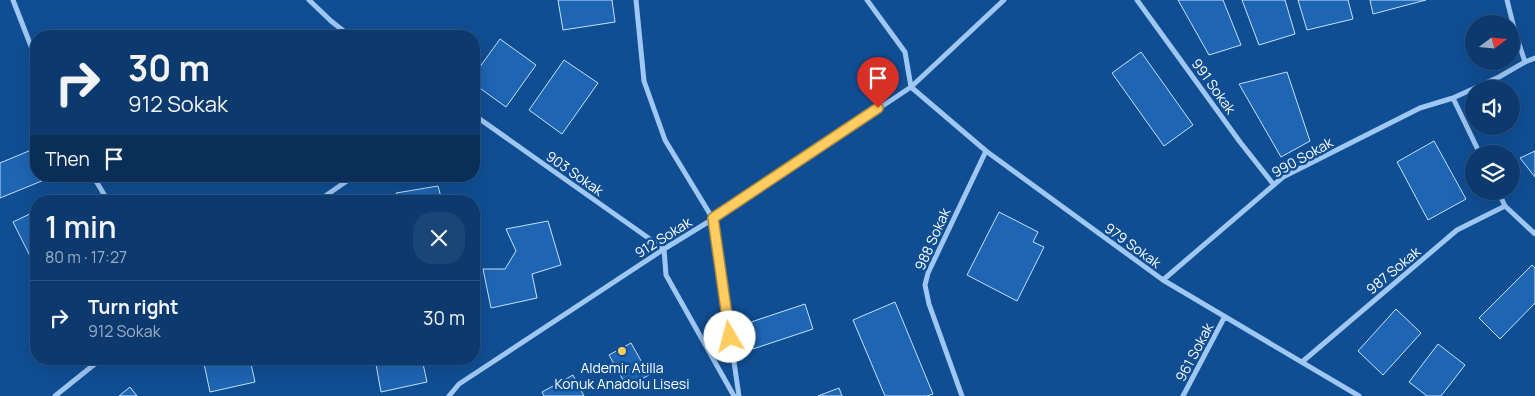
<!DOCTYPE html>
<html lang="en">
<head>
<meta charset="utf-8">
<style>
	:root { --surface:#0c3a6f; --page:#1a4577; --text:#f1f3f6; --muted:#9aadc3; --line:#2c5482 }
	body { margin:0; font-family:Manrope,sans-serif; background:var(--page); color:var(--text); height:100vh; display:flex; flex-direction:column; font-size:19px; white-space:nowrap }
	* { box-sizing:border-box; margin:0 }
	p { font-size:16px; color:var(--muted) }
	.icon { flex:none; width:28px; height:28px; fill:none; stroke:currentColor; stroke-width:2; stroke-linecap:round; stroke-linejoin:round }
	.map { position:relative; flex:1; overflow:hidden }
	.sheet { position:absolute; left:30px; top:195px; width:450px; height:170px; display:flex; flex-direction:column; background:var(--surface); border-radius:20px; box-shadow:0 5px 20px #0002,0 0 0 1px var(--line) }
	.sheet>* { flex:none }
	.banner { position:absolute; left:30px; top:30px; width:450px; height:152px; border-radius:20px; box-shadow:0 5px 20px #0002,0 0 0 1px var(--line); background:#0c3a6f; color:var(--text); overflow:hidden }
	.needle { width:32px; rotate:74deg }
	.buttons { position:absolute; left:1465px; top:15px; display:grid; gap:10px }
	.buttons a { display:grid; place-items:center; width:55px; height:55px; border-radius:50%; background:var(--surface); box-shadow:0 5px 20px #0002,0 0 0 1px var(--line); font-size:25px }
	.pin { position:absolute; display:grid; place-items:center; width:42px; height:42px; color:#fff; margin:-51px -21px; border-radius:50% 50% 50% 0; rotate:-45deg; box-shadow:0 0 5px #0007 }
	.pin .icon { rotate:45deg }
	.me { position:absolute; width:55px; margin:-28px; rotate:352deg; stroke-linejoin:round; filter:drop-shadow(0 0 4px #0008) }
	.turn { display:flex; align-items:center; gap:18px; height:105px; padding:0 15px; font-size:22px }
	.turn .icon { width:65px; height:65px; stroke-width:2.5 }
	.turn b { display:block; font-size:35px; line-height:42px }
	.then { display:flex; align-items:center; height:48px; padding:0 15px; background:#0003; gap:10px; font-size:19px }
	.round { display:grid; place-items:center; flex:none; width:52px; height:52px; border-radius:20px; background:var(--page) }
	.summary { display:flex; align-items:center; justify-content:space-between; height:85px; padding:0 15px }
	h1 { font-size:30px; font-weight:600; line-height:38px }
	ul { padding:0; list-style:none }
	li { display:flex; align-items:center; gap:15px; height:75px; padding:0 15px; border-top:1px solid var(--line) }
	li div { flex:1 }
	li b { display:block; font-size:19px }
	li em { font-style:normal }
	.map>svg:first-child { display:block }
	.building { fill:#1e65b3; stroke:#c5e1fe }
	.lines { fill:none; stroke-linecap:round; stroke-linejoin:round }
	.street { stroke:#9ec7f3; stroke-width:5 }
	.route-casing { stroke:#a6853e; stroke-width:12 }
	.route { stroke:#ffcc60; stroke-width:9 }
	.poi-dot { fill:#ffcc60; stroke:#104e94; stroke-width:2 }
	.labels { text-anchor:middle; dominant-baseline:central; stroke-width:5; stroke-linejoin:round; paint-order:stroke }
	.street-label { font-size:14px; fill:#fff; stroke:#104e94 }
	.poi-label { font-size:14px; fill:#fff; stroke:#104e94 }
</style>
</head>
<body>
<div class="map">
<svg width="1535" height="396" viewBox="0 0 1535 396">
	<rect width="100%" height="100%" fill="#104e94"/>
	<path class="building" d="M 558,0 L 612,0 L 615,22 L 563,30 Z
		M 1178,0 L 1223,0 L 1241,45 L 1209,55 Z
		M 1242,0 L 1285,0 L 1295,34 L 1259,45 Z
		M 1298,0 L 1348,0 L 1353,19 L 1307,30 Z
		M 1370,0 L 1426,0 L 1373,14 Z
		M 500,39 L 536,65 L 506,107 L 474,84 L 474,75 Z
		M 1141,52 L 1193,125 L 1164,146 L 1112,73 Z
		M 564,60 L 598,83 L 562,134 L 529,110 Z
		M 1287,72 L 1310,141 L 1281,157 L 1239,84 Z
		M 1434,141 L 1466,199 L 1428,220 L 1397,162 Z
		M 36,148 L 36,176 L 54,176 L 0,198 L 0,163 Z
		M 1535,151 L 1535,177 L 1520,158 Z
		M 438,186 L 442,201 L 400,201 L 396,193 Z
		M 69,195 L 72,201 L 56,201 Z
		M 36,211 L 36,260 L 33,262 L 13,222 Z
		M 999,212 L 1038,232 L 1033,242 L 1044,247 L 1017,301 L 967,275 Z
		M 548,221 L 561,265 L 532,274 L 537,298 L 491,308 L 483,269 L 505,269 L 516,251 L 506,229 Z
		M 1532,265 L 1535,268 L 1535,303 L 1500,339 L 1479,318 Z
		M 895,302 L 933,394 L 927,396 L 885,396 L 853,320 Z
		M 805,304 L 813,329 L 753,349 L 745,324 Z
		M 1396,309 L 1421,333 L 1383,375 L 1358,351 Z
		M 631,343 L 649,375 L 627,387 L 609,355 Z
		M 1438,344 L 1465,365 L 1441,396 L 1427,396 L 1409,382 Z
		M 203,359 L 250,359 L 255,382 L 210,392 Z
		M 375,359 L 422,359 L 427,382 L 381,392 Z
		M 573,375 L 584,396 L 544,396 L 542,392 Z
		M 130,387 L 137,396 L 119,396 Z
		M 839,388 L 842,396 L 818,396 Z"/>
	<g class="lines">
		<path class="street" d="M 13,0 L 36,59
			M 309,0 L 331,21 L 350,36
			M 636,0 L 644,81 L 665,140 L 713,219 L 739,396
			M 867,0 L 905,52 L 911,87 L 986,151 L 1163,280 L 1359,396
			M 1137,0 L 1240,142 L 1274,185
			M 1507,0 L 1515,32 L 1525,62
			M 1453,98 L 1480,154
			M 474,115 L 664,249 L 666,275 L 734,396
			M 93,176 L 108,201
			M 1498,191 L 1505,206 L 1535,234
			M 318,201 L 354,176
			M 1163,280 L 1283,177 L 1420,108 L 1453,98 L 1499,77 L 1525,62 L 1535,58
			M 1302,362 L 1457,230 L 1505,206
			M 55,396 L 101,359
			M 449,396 L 459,384 L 664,249 L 713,219 L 911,87 L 1004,0
			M 962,396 L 929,304 L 925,285 L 928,273 L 986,151
			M 1183,396 L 1224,318"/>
	</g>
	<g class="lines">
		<defs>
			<path id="route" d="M 730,337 L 713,218 L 878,108"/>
		</defs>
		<use href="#route" class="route-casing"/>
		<use href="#route" class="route"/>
	</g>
	<circle class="poi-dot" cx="622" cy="351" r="5"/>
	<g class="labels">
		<g class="street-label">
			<text transform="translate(1214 86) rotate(54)">991 Sokak</text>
			<text transform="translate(1302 157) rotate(-29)">990 Sokak</text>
			<text transform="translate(575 173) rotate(35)">903 Sokak</text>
			<text transform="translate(663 237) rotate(-32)">912 Sokak</text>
			<text transform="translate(932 239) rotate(-66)">988 Sokak</text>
			<text transform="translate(1133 245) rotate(36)">979 Sokak</text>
			<text transform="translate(1393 270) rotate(-40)">987 Sokak</text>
			<text transform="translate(1194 352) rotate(-62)">961 Sokak</text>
		</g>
		<g class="poi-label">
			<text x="622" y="367">Aldemir Atilla<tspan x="622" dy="16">Konuk Anadolu Lisesi</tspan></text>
		</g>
	</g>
</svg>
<div class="buttons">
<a><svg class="needle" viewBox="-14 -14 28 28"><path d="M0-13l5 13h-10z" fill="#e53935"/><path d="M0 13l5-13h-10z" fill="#9aadc3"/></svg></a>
<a><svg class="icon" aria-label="sound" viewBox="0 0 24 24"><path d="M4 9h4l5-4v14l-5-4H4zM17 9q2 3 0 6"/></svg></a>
<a><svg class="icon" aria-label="layers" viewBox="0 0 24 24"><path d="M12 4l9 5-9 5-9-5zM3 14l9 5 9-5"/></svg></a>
</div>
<div class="pin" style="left:878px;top:108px;background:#d93025"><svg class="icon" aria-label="arrive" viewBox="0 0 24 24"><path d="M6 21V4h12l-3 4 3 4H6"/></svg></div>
<svg class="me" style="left:730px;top:337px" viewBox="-20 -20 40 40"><circle r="19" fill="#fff"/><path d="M0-13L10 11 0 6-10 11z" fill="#ffcc60"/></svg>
<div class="banner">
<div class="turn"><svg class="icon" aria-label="right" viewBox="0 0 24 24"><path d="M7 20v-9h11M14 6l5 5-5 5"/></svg><div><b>30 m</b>912 Sokak</div></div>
<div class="then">Then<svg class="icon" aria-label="arrive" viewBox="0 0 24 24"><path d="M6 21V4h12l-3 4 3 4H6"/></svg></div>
</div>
<section class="sheet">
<div class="summary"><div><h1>1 min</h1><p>80 m · 17:27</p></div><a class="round"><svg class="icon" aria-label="close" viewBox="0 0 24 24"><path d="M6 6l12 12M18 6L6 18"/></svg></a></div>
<ul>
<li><svg class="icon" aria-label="right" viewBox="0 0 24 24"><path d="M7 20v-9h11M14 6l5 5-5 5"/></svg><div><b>Turn right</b><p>912 Sokak</p></div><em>30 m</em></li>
</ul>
</section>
</div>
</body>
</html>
